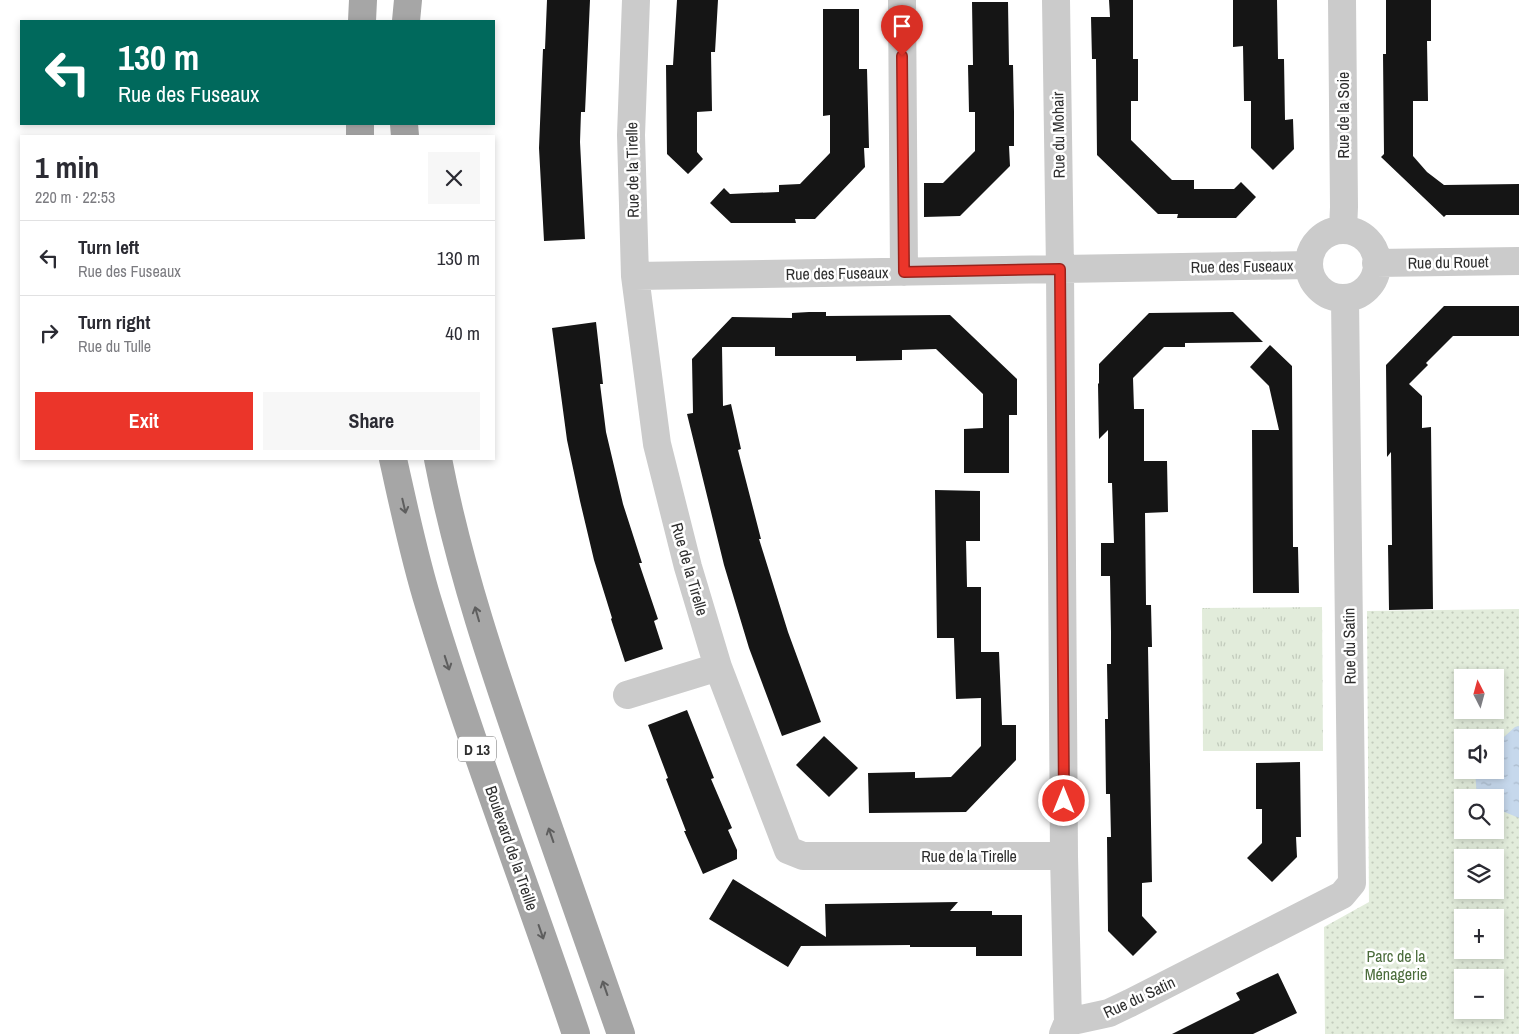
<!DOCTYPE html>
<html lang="en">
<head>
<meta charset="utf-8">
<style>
	:root { --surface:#fff; --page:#f7f7f7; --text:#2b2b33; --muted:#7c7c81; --line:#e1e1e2; --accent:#eb352a }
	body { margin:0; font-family:"Archivo Narrow",sans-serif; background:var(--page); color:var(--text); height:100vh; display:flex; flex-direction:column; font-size:19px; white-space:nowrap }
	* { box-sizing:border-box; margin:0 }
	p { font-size:16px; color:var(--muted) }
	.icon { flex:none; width:28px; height:28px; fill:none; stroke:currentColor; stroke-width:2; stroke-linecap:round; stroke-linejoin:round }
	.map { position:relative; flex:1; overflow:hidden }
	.side { position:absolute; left:20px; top:135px; width:475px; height:325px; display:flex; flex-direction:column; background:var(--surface); border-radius:0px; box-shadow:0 2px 8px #0003 }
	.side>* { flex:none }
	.banner { position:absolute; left:20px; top:20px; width:475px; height:105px; border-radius:0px; box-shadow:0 2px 8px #0003; background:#00695c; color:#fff; overflow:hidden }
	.needle { width:32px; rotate:354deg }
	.buttons { position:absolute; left:1454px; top:669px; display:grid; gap:10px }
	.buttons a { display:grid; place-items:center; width:50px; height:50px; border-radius:0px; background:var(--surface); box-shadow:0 2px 8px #0003; font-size:25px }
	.pin { position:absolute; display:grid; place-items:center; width:42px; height:42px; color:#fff; margin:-51px -21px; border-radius:50% 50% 50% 0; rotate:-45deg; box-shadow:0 0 5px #0007 }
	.pin .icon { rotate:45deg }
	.me { position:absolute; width:55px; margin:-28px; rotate:0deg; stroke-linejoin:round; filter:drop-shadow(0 0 4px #0008) }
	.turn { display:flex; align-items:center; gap:18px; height:105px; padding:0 15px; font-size:22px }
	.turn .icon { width:65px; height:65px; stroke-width:2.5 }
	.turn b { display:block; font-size:35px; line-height:42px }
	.round { display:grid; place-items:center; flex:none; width:52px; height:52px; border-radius:0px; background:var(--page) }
	.summary { display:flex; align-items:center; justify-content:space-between; height:85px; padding:0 15px }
	h1 { font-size:30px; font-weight:700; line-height:38px }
	.button { display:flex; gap:10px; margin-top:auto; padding:10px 15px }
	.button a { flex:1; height:58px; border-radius:0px; background:var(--accent); color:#fff; font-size:20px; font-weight:700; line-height:58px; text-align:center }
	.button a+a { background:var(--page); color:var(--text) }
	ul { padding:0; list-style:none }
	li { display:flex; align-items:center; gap:15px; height:75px; padding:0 15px; border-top:1px solid var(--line) }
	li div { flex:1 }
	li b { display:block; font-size:19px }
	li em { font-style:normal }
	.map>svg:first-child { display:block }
	.grass { fill:url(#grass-tufts) }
	.park { fill:url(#park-dots); fill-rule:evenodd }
	.water { fill:url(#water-ripples) }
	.building { fill:#151515 }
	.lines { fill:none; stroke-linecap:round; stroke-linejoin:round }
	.minor { stroke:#cbcbcb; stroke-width:28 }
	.major { stroke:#a6a6a6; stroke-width:28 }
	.oneway { stroke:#5e5e5e }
	.route-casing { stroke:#99221b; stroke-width:12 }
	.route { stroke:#eb352a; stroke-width:9 }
	.labels { text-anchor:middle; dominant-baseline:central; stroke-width:5; stroke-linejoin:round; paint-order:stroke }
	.shield { fill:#fff; stroke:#6d6d6d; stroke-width:1 }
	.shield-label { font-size:15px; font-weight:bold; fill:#2e2e2e }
	.street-label { font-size:16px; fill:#2e2e2e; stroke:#fff }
	.park-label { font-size:16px; fill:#4a6b3a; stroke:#fff }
</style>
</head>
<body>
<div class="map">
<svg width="1519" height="1034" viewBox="0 0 1519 1034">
	<defs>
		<pattern id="grass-tufts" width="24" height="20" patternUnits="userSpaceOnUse" patternTransform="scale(1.25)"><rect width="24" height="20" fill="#e2ecdb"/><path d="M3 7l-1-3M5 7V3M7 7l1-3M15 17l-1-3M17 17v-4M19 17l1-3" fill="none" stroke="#c2cbbc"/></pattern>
		<pattern id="park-dots" width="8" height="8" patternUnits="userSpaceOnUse" patternTransform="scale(1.25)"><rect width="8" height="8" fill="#e2ecdb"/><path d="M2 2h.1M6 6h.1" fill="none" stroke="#c2cbbc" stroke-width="1.8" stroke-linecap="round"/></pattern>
		<pattern id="water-ripples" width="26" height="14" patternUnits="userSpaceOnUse" patternTransform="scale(1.25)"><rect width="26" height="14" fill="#c6d8ec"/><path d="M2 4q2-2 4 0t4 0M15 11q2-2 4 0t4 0" fill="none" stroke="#aabacb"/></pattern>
	</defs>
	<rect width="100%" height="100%" fill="#fff"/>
	<path class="grass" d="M 1322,607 L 1323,751 L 1203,751 L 1202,608 Z"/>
	<path class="park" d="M 1519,609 L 1519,1034 L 1325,1034 L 1324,927 L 1369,902 L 1367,611 ZM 1462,678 L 1495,678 L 1495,710 L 1462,710 ZM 1462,738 L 1495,738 L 1495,770 L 1462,770 ZM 1462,798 L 1495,798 L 1495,830 L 1462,830 ZM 1462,858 L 1495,858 L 1495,890 L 1462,890 ZM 1462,918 L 1495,918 L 1495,950 L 1462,950 ZM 1462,978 L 1495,978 L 1495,1010 L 1462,1010 Z"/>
	<path class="water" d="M 1519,726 L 1519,818 L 1495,808 L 1495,798 L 1477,797 L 1475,771 L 1495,770 L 1495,745 L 1515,727 Z"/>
	<path class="building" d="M 547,0 L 590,0 L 585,112 L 581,112 L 580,142 L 585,239 L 544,241 L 539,148 L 543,49 L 545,49 Z
		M 677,0 L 718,0 L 715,52 L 711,52 L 712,111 L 697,112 L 697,152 L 703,159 L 688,174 L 667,154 L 666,65 L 673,65 Z
		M 1109,0 L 1133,0 L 1133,59 L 1138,59 L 1138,101 L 1131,101 L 1131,140 L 1172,180 L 1194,180 L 1194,189 L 1234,189 L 1241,182 L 1256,197 L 1236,218 L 1177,218 L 1178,214 L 1158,214 L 1097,155 L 1096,59 L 1092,59 L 1091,17 L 1110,17 Z
		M 1233,0 L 1277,0 L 1278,59 L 1284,59 L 1285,120 L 1293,119 L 1294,149 L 1273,170 L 1251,148 L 1251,101 L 1244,101 L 1243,46 L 1233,47 Z
		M 1386,0 L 1431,0 L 1431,41 L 1427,41 L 1428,101 L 1413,101 L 1413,156 L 1427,172 L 1444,185 L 1519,184 L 1519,215 L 1446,215 L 1444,217 L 1381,157 L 1384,154 L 1383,54 L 1386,54 Z
		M 972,2 L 1008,2 L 1009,65 L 1013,65 L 1014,112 L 1014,146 L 1009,146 L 1010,166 L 960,216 L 924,217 L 924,183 L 943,183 L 975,151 L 975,112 L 969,112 L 968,65 L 973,65 Z
		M 823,9 L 859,9 L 859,69 L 867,69 L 869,148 L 864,148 L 865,167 L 815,219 L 795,219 L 796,223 L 731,223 L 710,203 L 724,188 L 730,194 L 779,192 L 779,185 L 800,184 L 830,153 L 830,115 L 823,116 Z
		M 1444,306 L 1519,306 L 1519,336 L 1453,336 L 1426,363 L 1428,365 L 1409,384 L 1422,396 L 1422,428 L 1431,427 L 1433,609 L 1389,610 L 1388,545 L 1392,545 L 1391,452 L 1387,457 L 1386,365 Z
		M 809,312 L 826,312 L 826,316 L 950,315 L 1017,379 L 1017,415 L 1009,415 L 1009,473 L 964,473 L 964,429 L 983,428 L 983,394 L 936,349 L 902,350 L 902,360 L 856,361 L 856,356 L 775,356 L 775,347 L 722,347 L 723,406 L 731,404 L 741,449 L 738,450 L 761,539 L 759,539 L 788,632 L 821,722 L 782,736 L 749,648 L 724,565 L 687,414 L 693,413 L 692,359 L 732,317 L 792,318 L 792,313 Z
		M 1233,312 L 1263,342 L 1185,343 L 1185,347 L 1164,347 L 1133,378 L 1134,409 L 1144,409 L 1144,461 L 1167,461 L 1168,512 L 1145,513 L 1146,605 L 1151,605 L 1152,647 L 1148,647 L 1152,882 L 1142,883 L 1142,916 L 1157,932 L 1133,956 L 1108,931 L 1107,837 L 1111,837 L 1110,794 L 1106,794 L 1105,719 L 1108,719 L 1107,664 L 1111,664 L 1111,632 L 1110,576 L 1101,576 L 1101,543 L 1114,543 L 1112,483 L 1108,483 L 1108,430 L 1099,439 L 1098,384 L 1099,383 L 1099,364 L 1149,313 Z
		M 596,322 L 603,384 L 600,384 L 606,432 L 623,504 L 642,563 L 639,563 L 658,619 L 654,621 L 663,649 L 625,662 L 611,619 L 612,618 L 594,560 L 580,501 L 567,440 L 552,328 Z
		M 1270,345 L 1292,366 L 1293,547 L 1298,547 L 1299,593 L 1253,593 L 1252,430 L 1279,430 L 1269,386 L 1250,367 Z
		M 935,490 L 980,491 L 980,541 L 966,541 L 967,587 L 981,587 L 981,652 L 999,652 L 1002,725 L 1016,725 L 1016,760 L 966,812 L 869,813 L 868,773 L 915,772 L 915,778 L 951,777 L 981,746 L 981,698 L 956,699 L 954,638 L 937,638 Z
		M 687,710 L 714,778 L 711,779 L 732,828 L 728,830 L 737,850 L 737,859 L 703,874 L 684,831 L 686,831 L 666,779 L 668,778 L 648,725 Z
		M 824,736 L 858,768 L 829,797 L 796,765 Z
		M 1300,762 L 1301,837 L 1296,837 L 1297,857 L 1272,882 L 1247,858 L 1262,843 L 1262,809 L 1256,809 L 1256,763 Z
		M 733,879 L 826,937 L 825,904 L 958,902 L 950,911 L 992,911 L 992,915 L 1022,915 L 1022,956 L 976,956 L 976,947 L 910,947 L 910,945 L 801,946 L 788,967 L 709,919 Z
		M 1278,973 L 1297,1013 L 1253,1034 L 1172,1034 L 1240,1000 L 1236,993 Z"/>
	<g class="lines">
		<path class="minor" d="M 636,0 L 631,135 L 635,276 L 657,444 L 688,567 L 718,667 L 788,850 L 803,856 L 1064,856
			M 902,0 L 904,272
			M 1056,0 L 1060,269 L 1064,856 L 1068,1022 L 1063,1034
			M 1342,0 L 1344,207 L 1343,230
			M1309 264a34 34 0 1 1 68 0a34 34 0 1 1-68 0Z
			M 1376,263 L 1519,261
			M 635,276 L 1309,265
			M 627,695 L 718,667
			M 1068,1022 L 1109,1013 L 1130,1003 L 1342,895 L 1352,883 L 1345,298"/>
		<path class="major" d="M 362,21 L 363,0
			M 406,21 L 408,0
			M 404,124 L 405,136
			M 360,136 L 360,124
			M 393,459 C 404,508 414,557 429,605 C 473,750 528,891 576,1034
			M 438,459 C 459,568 495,673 531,777 C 561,863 591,948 621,1034"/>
	</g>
	<defs><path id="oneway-shaft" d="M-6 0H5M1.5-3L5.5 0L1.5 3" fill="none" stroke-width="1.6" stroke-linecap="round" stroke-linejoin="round" transform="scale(1.25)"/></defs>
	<g class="oneway">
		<use href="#oneway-shaft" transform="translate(404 506) rotate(77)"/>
		<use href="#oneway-shaft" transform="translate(477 614) rotate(-106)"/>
		<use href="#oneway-shaft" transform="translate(447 663) rotate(72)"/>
		<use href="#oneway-shaft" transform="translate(551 835) rotate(-109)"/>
		<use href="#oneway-shaft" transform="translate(541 932) rotate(71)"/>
		<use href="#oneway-shaft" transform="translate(605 988) rotate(-109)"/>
	</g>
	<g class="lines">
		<defs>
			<path id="route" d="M 902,56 L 904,272 L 1060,269 L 1064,801"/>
		</defs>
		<use href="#route" class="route-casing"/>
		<use href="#route" class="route"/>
	</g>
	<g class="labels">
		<rect class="shield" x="458" y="736.5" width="38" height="25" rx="4"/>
		<g class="shield-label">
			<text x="477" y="749">D 13</text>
		</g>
		<g class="street-label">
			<text transform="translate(1343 115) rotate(-90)">Rue de la Soie</text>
			<text transform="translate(1058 135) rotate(-91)">Rue du Mohair</text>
			<text transform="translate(632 170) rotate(-91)">Rue de la Tirelle</text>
			<text transform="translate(1448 262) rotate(-1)">Rue du Rouet</text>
			<text transform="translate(1242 266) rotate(-1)">Rue des Fuseaux</text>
			<text transform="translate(837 273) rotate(-1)">Rue des Fuseaux</text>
			<text transform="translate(690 569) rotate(74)">Rue de la Tirelle</text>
			<text transform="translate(1349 646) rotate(-91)">Rue du Satin</text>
			<text transform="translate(512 848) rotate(71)">Boulevard de la Treille</text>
			<text x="969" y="856">Rue de la Tirelle</text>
			<text transform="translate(1139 997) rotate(-25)">Rue du Satin</text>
		</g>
		<g class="park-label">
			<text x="1396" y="956">Parc de la<tspan x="1396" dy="18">Ménagerie</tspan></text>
		</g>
	</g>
</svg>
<div class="buttons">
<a><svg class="needle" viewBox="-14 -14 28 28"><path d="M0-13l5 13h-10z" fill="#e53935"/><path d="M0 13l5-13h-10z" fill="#7c7c81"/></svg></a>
<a><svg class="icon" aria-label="sound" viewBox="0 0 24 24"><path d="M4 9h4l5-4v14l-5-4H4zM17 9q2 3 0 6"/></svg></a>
<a><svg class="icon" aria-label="search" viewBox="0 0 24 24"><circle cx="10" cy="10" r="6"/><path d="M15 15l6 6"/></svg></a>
<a><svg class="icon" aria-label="layers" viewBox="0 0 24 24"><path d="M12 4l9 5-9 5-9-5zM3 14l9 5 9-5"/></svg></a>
<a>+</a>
<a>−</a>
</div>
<div class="pin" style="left:902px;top:56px;background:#d93025"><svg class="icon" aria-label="arrive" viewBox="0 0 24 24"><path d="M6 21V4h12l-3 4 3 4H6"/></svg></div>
<svg class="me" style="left:1064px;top:801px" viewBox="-20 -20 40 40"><circle r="17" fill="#eb352a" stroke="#fff" stroke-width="3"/><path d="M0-11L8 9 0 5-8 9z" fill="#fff"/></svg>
<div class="banner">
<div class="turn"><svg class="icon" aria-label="left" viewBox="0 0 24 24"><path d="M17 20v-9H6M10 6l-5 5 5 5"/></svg><div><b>130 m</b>Rue des Fuseaux</div></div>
</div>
<section class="side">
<div class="summary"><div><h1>1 min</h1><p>220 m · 22:53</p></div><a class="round"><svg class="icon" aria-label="close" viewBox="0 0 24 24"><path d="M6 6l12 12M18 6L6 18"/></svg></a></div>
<ul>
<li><svg class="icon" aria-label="left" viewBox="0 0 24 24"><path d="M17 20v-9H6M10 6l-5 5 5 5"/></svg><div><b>Turn left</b><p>Rue des Fuseaux</p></div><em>130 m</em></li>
<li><svg class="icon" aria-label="right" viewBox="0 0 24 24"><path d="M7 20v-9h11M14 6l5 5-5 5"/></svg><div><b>Turn right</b><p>Rue du Tulle</p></div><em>40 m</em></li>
</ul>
<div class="button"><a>Exit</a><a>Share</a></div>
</section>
</div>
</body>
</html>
